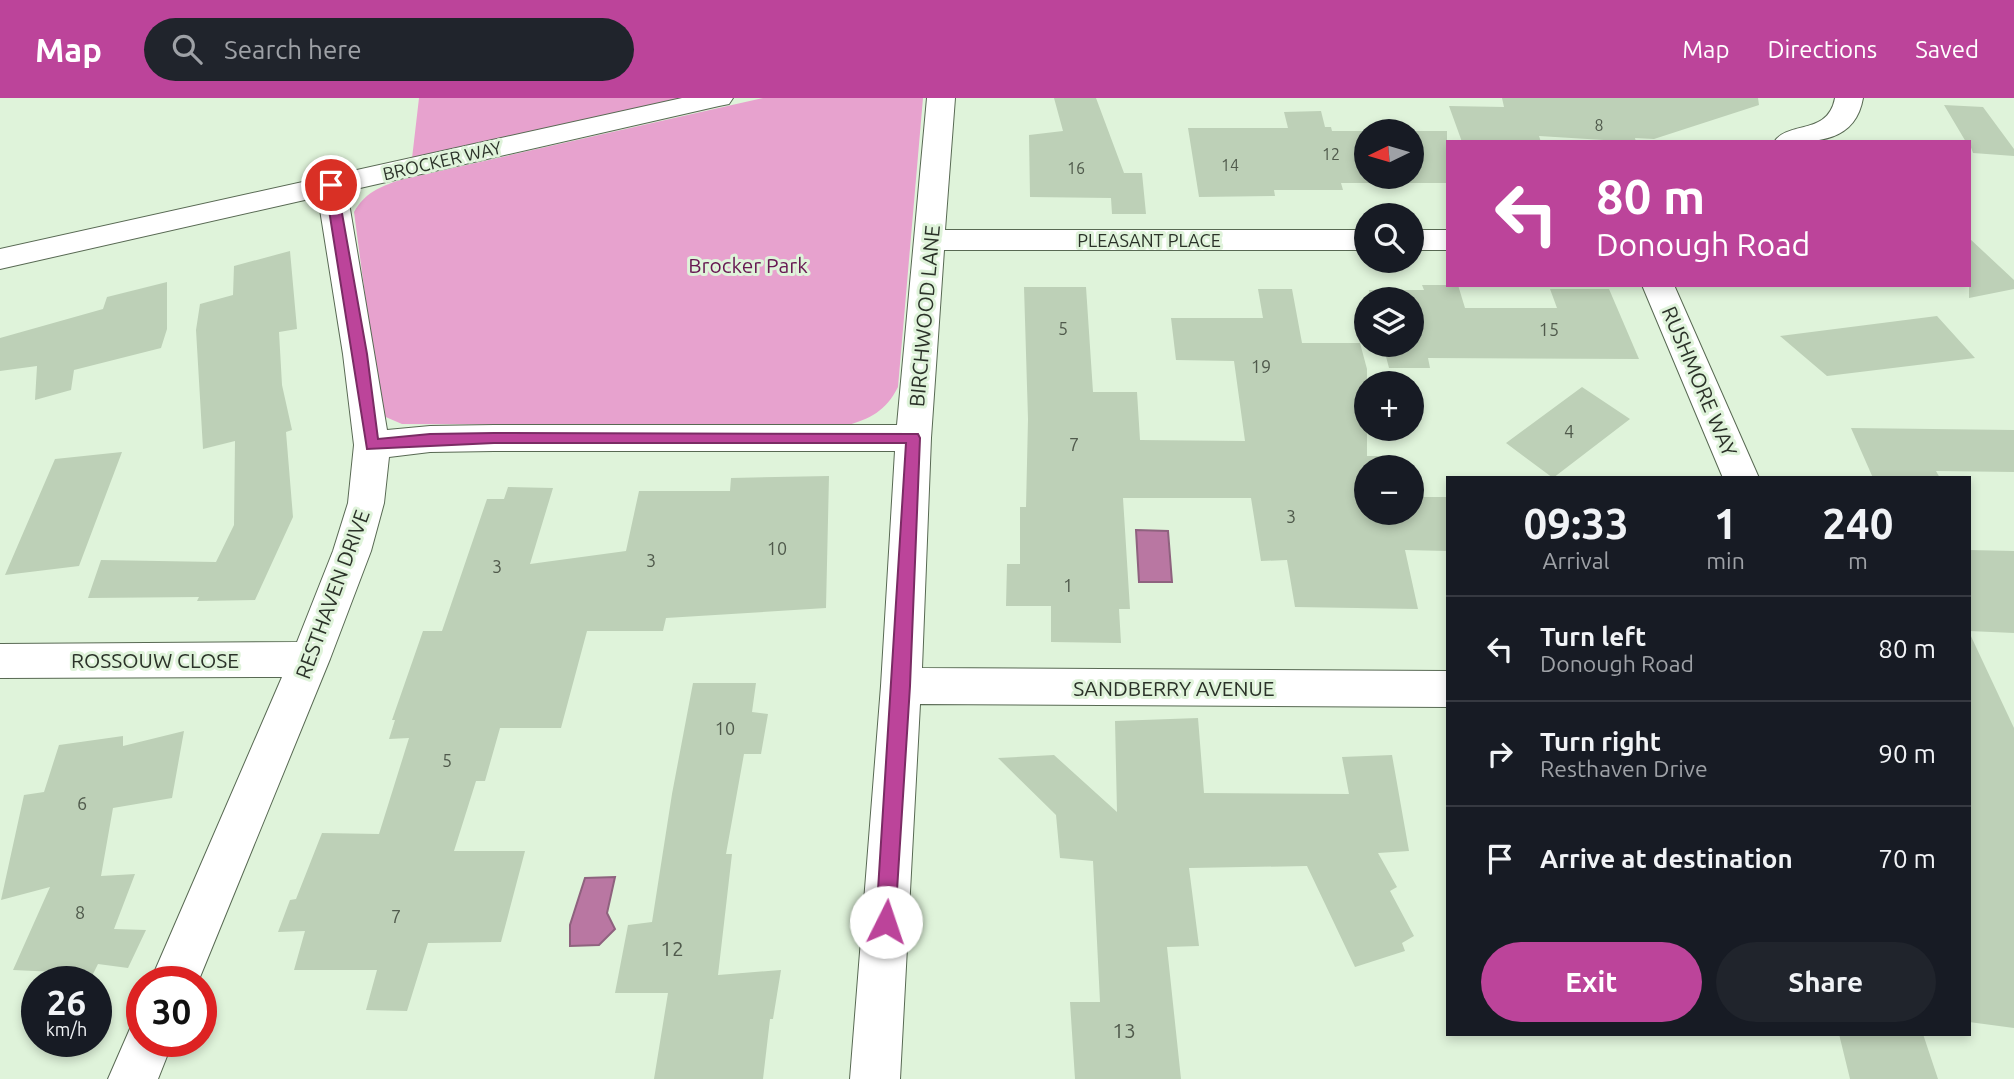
<!DOCTYPE html>
<html lang="en">
<head>
<meta charset="utf-8">
<style>
	:root { --surface:#171b24; --page:#20242c; --text:#f1f3f6; --muted:#9ea1a6; --line:#363941; --accent:#bc449a }
	body { margin:0; font-family:Ubuntu,sans-serif; background:var(--page); color:var(--text); height:100vh; display:flex; flex-direction:column; font-size:26px; white-space:nowrap }
	* { box-sizing:border-box; margin:0 }
	p { font-size:23px; color:var(--muted) }
	.icon { flex:none; width:38px; height:38px; fill:none; stroke:currentColor; stroke-width:2; stroke-linecap:round; stroke-linejoin:round }
	.map { position:relative; flex:1; overflow:hidden }
	.side { position:absolute; left:1446px; top:378px; width:525px; height:560px; display:flex; flex-direction:column; background:var(--surface); border-radius:0px; box-shadow:0 4px 10px #0003 }
	.side>* { flex:none }
	.hud { position:absolute; left:1446px; top:42px; width:525px; height:147px; border-radius:0px; box-shadow:0 4px 10px #0003; background:#bc449a; color:#fff; overflow:hidden }
	.needle { width:46px; rotate:265deg }
	.buttons { position:absolute; left:1354px; top:21px; display:grid; gap:14px }
	.buttons a { display:grid; place-items:center; width:70px; height:70px; border-radius:50%; background:var(--surface); box-shadow:0 4px 10px #0003; font-size:35px }
	.speed { position:absolute; left:21px; top:868px; display:flex; gap:14px; font-size:35px; font-weight:700; text-align:center }
	.speed>* { display:grid; place-content:center; width:91px; height:91px; border-radius:50%; background:var(--surface); box-shadow:0 4px 10px #0003; line-height:1 }
	.speed small { font-size:18px; font-weight:400 }
	.speed .limit { border:10px solid #d22; background:#fff; color:#111 }
	.pin { position:absolute; display:grid; place-items:center; width:60px; height:60px; color:#fff; margin:-30px; border:4px solid #fff; border-radius:50%; box-shadow:0 2px 7px #0007 }
	.me { position:absolute; width:77px; margin:-38px; rotate:4deg; stroke-linejoin:round; filter:drop-shadow(0 0 5px #0008) }
	.turn { display:flex; align-items:center; gap:24px; height:147px; padding:0 35px; font-size:32px }
	.turn .icon { width:91px; height:91px; stroke-width:2.5 }
	.turn b { display:block; font-size:49px; line-height:60px }
	.eta { display:flex; justify-content:space-evenly; align-items:center; height:119px; text-align:center }
	.eta b { font-size:42px; font-weight:700; line-height:49px }
	.cta { display:flex; gap:14px; margin-top:auto; padding:14px 35px }
	.cta a { flex:1; height:80px; border-radius:42px; background:var(--accent); color:#fff; font-size:28px; font-weight:700; line-height:80px; text-align:center }
	.cta a+a { background:var(--page); color:var(--text) }
	ul { padding:0; list-style:none }
	li { display:flex; align-items:center; gap:21px; height:105px; padding:0 35px; border-top:2px solid var(--line) }
	li div { flex:1 }
	li b { display:block; font-size:26px }
	li em { font-style:normal }
	header { display:flex; align-items:center; gap:42px; box-sizing:border-box; height:98px; padding:0 35px; background:var(--accent); color:#fff }
	header strong { font-size:33px }
	nav { display:flex; gap:38px; margin-inline-start:auto; font-size:24px }
	.search { width:490px; height:63px; background:var(--page); display:flex; align-items:center; gap:18px; box-sizing:border-box; padding:0 24px; border-radius:38px; color:var(--muted); font-size:26px }
	.map>svg:first-child { display:block }
	.green { fill:#e7a2ce }
	.water { fill:#b977a2; stroke:#8e627e; stroke-width:2 }
	.building { fill:#bdd0b7; fill-rule:evenodd }
	.lines { fill:none; stroke-linecap:round; stroke-linejoin:round }
	.minor-casing { stroke:#586953; stroke-width:2 }
	.minor { fill:#fff; fill-rule:evenodd }
	.route { fill:#bc449a; stroke:#7a2c64; stroke-width:2 }
	.labels { text-anchor:middle; dominant-baseline:central; stroke-width:6; stroke-linejoin:round; paint-order:stroke }
	.far-number-label { font-size:16px; fill:#505a4c }
	.far-street-label { font-size:18px; fill:#2b3229; stroke:#dff3da }
	.number-label { font-size:18px; fill:#505a4c }
	.park-label { font-size:21px; fill:#671852; stroke:#dff3da }
	.street-label { font-size:21px; fill:#2b3229; stroke:#dff3da }
	.near-number-label { font-size:21px; fill:#505a4c }
</style>
</head>
<body>
<header>
<strong>Map</strong>
<div class="search"><svg class="icon" aria-label="search" viewBox="0 0 24 24"><circle cx="10" cy="10" r="6"/><path d="M15 15l6 6"/></svg>Search here</div>
<nav><a>Map</a><a>Directions</a><a>Saved</a></nav>
</header>
<div class="map">
<svg width="2014" height="981" viewBox="0 0 2014 981">
	<rect width="100%" height="100%" fill="#dff3da"/>
	<path class="green" d="M 419,0 L 719,0 L 411,69 Z
		M 763,0 L 923,0 L 898,289 C 886,313 870,321 845,328 L 402,326 L 381,317 L 354,114 C 365,95 379,89 400,82 Z"/>
	<path class="water" d="M 1136,432 L 1168,433 L 1172,484 L 1139,484 Z
		M 615,779 L 607,815 L 615,831 L 599,847 L 570,848 L 570,827 L 585,780 Z"/>
	<path class="building" d="M 1054,0 L 1096,0 L 1124,75 L 1142,75 L 1146,116 L 1112,116 L 1111,100 L 1030,99 L 1029,37 L 1063,33 Z
		M 1502,0 L 1758,0 L 1759,7 L 1654,41 L 1635,40 L 1636,44 L 1539,38 L 1541,44 L 1462,44 L 1449,8 L 1504,9 Z
		M 1944,7 L 1983,9 L 2014,51 L 2014,58 L 1973,55 L 1969,44 L 1966,44 Z
		M 1321,13 L 1325,29 L 1331,29 L 1332,33 L 1447,33 L 1447,85 L 1341,85 L 1343,92 L 1274,92 L 1275,98 L 1199,99 L 1188,30 L 1288,30 L 1284,14 ZM 1367,33 L 1412,33 L 1412,79 L 1367,79 Z
		M 1969,140 L 2014,182 L 2014,191 L 1969,200 Z
		M 290,153 L 297,231 L 279,234 L 282,287 L 292,332 L 286,334 L 293,419 L 255,502 L 197,503 L 199,499 L 88,500 L 101,462 L 216,464 L 234,427 L 235,343 L 203,351 L 196,232 L 200,206 L 233,197 L 234,168 Z
		M 167,184 L 167,231 L 161,250 L 74,272 L 71,292 L 35,302 L 37,268 L 0,273 L 0,240 L 103,211 L 107,199 Z
		M 1422,187 L 1458,187 L 1465,210 L 1557,210 L 1550,191 L 1609,191 L 1639,261 L 1428,260 L 1430,270 L 1389,270 L 1383,247 L 1412,247 L 1412,201 L 1371,201 L 1369,192 L 1424,192 Z
		M 1024,189 L 1086,189 L 1093,294 L 1137,294 L 1140,342 L 1245,343 L 1234,263 L 1176,262 L 1171,220 L 1263,220 L 1258,191 L 1292,191 L 1302,245 L 1360,245 L 1367,271 L 1367,358 L 1395,358 L 1398,369 L 1367,369 L 1367,415 L 1412,415 L 1412,399 L 1447,399 L 1447,453 L 1405,452 L 1418,511 L 1295,509 L 1287,462 L 1261,463 L 1251,400 L 1123,400 L 1130,511 L 1119,511 L 1121,545 L 1051,544 L 1051,508 L 1006,508 L 1007,466 L 1020,466 L 1020,409 L 1026,409 L 1028,321 Z
		M 1937,218 L 1975,260 L 1827,278 L 1780,238 Z
		M 1582,289 L 1630,321 L 1553,380 L 1506,345 Z
		M 1851,330 L 2014,332 L 2014,374 L 1936,373 L 1940,380 L 1873,380 Z
		M 122,354 L 79,468 L 5,477 L 55,361 Z
		M 829,378 L 826,510 L 666,520 L 663,533 L 587,533 L 561,630 L 500,630 L 485,683 L 476,683 L 454,753 L 525,753 L 501,844 L 428,845 L 407,913 L 366,912 L 377,872 L 294,872 L 305,833 L 278,834 L 290,802 L 296,801 L 322,735 L 379,736 L 409,640 L 389,641 L 395,622 L 392,622 L 423,533 L 442,533 L 487,401 L 504,401 L 508,389 L 553,390 L 530,466 L 626,453 L 639,393 L 730,393 L 731,380 Z
		M 1969,452 L 2014,453 L 2014,535 L 1969,533 Z
		M 1969,534 L 2014,630 L 2014,930 L 1969,924 Z
		M 693,585 L 756,585 L 752,614 L 768,616 L 761,656 L 744,656 L 726,756 L 732,756 L 718,877 L 781,872 L 773,921 L 770,921 L 763,981 L 654,981 L 668,895 L 615,895 L 628,827 L 652,824 L 672,696 Z
		M 1198,620 L 1204,695 L 1349,696 L 1342,659 L 1392,657 L 1409,753 L 1378,755 L 1397,789 L 1390,793 L 1414,838 L 1402,845 L 1405,853 L 1355,869 L 1307,768 L 1189,770 L 1199,848 L 1167,849 L 1181,981 L 1075,981 L 1070,904 L 1100,904 L 1093,763 L 1060,760 L 1056,717 L 998,660 L 1054,657 L 1117,714 L 1115,623 Z
		M 184,633 L 172,700 L 113,710 L 101,778 L 135,776 L 114,831 L 146,832 L 128,870 L 98,866 L 89,884 L 53,884 L 57,874 L 13,872 L 50,789 L 1,802 L 24,697 L 44,694 L 59,647 L 123,638 L 123,648 Z
		M 1839,936 L 1923,936 L 1938,981 L 1850,981 Z"/>
	<g class="lines">
		<defs>
			<path id="minor" d="M 682,0 L 733,0 L 729,6 L 719,8 L 347,93 L 387,332 L 430,328 L 494,327 L 897,327 L 927,0 L 955,0 L 945,132 L 1367,132 L 1367,152 L 944,152 L 931,340 L 922,570 L 1447,573 L 1447,609 L 920,606 L 900,981 L 850,981 L 881,588 L 895,353 L 494,353 L 430,354 L 389,359 L 384,405 L 371,453 L 330,561 L 198,884 L 150,884 L 282,579 L 0,580 L 0,546 L 297,544 L 333,453 L 348,405 L 354,347 L 343,256 L 318,99 L 0,171 L 0,151 Z
				M 1835,0 L 1863,0 C 1855,47 1811,44 1774,44 C 1789,22 1828,38 1835,0 Z
				M 1412,132 L 1447,132 L 1447,152 L 1412,152 Z
				M 1642,187 L 1674,187 L 1759,380 L 1723,380 Z
				M 142,922 L 142,943 L 173,943 L 158,981 L 108,981 L 132,926 Z"/>
		</defs>
		<use href="#minor" class="minor-casing"/>
		<use href="#minor" class="minor"/>
	</g>
	<path class="route" d="M 331,83 L 337,87 L 367,256 L 378,341 L 430,336 L 494,335 L 918,336 L 920,340 L 910,588 L 895,824 L 892,831 L 886,833 L 879,831 L 876,824 L 906,345 L 494,345 L 367,351 L 325,87 Z"/>
	<g class="labels">
		<g class="far-number-label">
			<text x="1599" y="27">8</text>
			<text x="1331" y="56">12</text>
			<text x="1230" y="67">14</text>
			<text x="1076" y="70">16</text>
		</g>
		<g class="far-street-label">
			<text transform="translate(442 62) rotate(-13)">BROCKER WAY</text>
			<text x="1149" y="142">PLEASANT PLACE</text>
		</g>
		<g class="number-label">
			<text x="1063" y="230">5</text>
			<text x="1549" y="231">15</text>
			<text x="1261" y="268">19</text>
			<text x="1569" y="333">4</text>
			<text x="1074" y="346">7</text>
			<text x="1291" y="418">3</text>
			<text x="777" y="450">10</text>
			<text x="651" y="462">3</text>
			<text x="497" y="468">3</text>
			<text x="1068" y="487">1</text>
			<text x="725" y="630">10</text>
			<text x="447" y="662">5</text>
			<text x="82" y="705">6</text>
			<text x="80" y="814">8</text>
			<text x="396" y="818">7</text>
		</g>
		<g class="park-label">
			<text x="748" y="167">Brocker Park</text>
		</g>
		<g class="street-label">
			<text transform="translate(924 218) rotate(-85)">BIRCHWOOD LANE</text>
			<text transform="translate(1700 283) rotate(67)">RUSHMORE WAY</text>
			<text transform="translate(332 496) rotate(-70)">RESTHAVEN DRIVE</text>
			<text x="155" y="562">ROSSOUW CLOSE</text>
			<text x="1174" y="590">SANDBERRY AVENUE</text>
		</g>
		<g class="near-number-label">
			<text x="672" y="850">12</text>
			<text x="1124" y="932">13</text>
		</g>
	</g>
</svg>
<div class="buttons">
<a><svg class="needle" viewBox="-14 -14 28 28"><path d="M0-13l5 13h-10z" fill="#e53935"/><path d="M0 13l5-13h-10z" fill="#9ea1a6"/></svg></a>
<a><svg class="icon" aria-label="search" viewBox="0 0 24 24"><circle cx="10" cy="10" r="6"/><path d="M15 15l6 6"/></svg></a>
<a><svg class="icon" aria-label="layers" viewBox="0 0 24 24"><path d="M12 4l9 5-9 5-9-5zM3 14l9 5 9-5"/></svg></a>
<a>+</a>
<a>−</a>
</div>
<div class="speed"><div>26<small>km/h</small></div><div class="limit">30</div></div>
<div class="pin" style="left:331px;top:87px;background:#d93025"><svg class="icon" aria-label="arrive" viewBox="0 0 24 24"><path d="M6 21V4h12l-3 4 3 4H6"/></svg></div>
<svg class="me" style="left:886px;top:824px" viewBox="-20 -20 40 40"><circle r="19" fill="#fff"/><path d="M0-13L10 11 0 6-10 11z" fill="#bc449a"/></svg>
<div class="hud">
<div class="turn"><svg class="icon" aria-label="left" viewBox="0 0 24 24"><path d="M17 20v-9H6M10 6l-5 5 5 5"/></svg><div><b>80 m</b>Donough Road</div></div>
</div>
<section class="side">
<div class="eta">
<div><b>09:33</b><p>Arrival</p></div>
<div><b>1</b><p>min</p></div>
<div><b>240</b><p>m</p></div>
</div>
<ul>
<li><svg class="icon" aria-label="left" viewBox="0 0 24 24"><path d="M17 20v-9H6M10 6l-5 5 5 5"/></svg><div><b>Turn left</b><p>Donough Road</p></div><em>80 m</em></li>
<li><svg class="icon" aria-label="right" viewBox="0 0 24 24"><path d="M7 20v-9h11M14 6l5 5-5 5"/></svg><div><b>Turn right</b><p>Resthaven Drive</p></div><em>90 m</em></li>
<li><svg class="icon" aria-label="arrive" viewBox="0 0 24 24"><path d="M6 21V4h12l-3 4 3 4H6"/></svg><div><b>Arrive at destination</b></div><em>70 m</em></li>
</ul>
<div class="cta"><a>Exit</a><a>Share</a></div>
</section>
</div>
</body>
</html>
